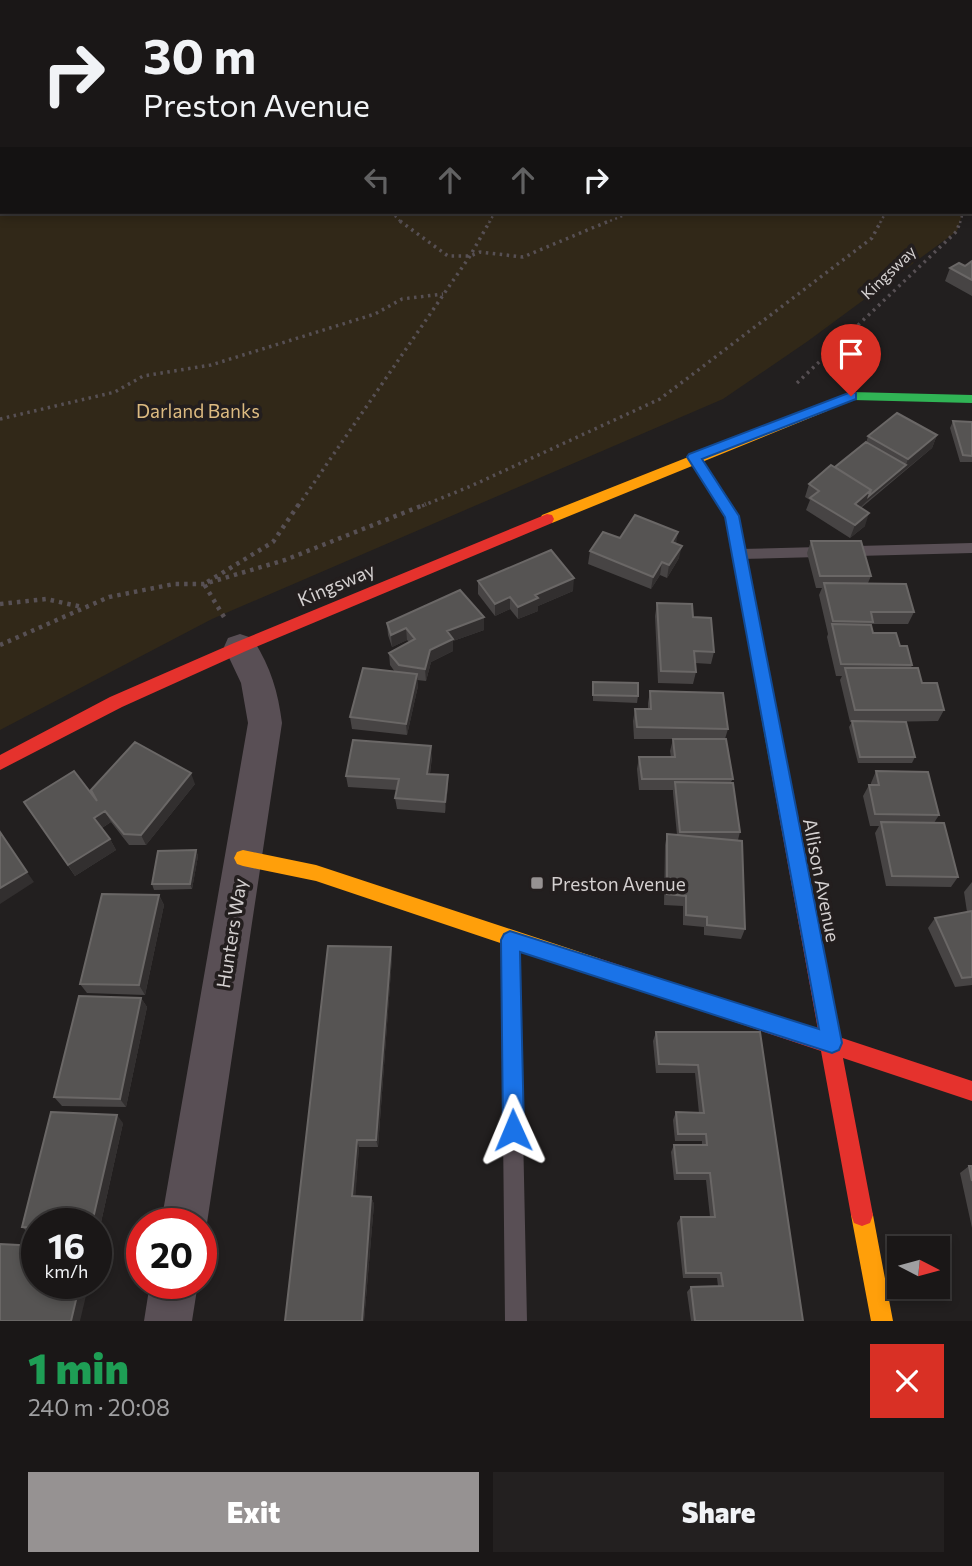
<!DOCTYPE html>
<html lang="en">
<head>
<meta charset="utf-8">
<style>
	:root { --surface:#1a1717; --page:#232020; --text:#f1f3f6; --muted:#9f9fa1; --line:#383636; --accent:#969292 }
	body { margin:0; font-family:Commissioner,sans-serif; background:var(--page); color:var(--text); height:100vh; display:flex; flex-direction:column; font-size:26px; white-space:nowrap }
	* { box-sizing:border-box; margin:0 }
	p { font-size:23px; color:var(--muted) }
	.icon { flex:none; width:38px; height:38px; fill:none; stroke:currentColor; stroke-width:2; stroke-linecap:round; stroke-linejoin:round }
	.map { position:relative; height:1321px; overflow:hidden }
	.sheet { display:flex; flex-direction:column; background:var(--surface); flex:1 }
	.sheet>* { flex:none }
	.top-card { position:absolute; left:0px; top:0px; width:973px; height:214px; box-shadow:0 4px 10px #0003,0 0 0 2px var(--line); background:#1a1717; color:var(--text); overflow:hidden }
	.needle { width:46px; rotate:96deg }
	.tools { position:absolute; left:887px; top:1236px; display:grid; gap:14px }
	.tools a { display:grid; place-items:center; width:63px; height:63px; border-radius:0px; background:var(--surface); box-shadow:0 4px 10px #0003,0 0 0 2px var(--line); font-size:35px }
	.speed { position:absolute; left:21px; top:1208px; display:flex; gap:14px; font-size:35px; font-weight:700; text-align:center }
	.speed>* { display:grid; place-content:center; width:91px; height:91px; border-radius:50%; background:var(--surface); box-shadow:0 4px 10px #0003,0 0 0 2px var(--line); line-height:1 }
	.speed small { font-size:18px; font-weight:400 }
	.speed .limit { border:10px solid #d22; background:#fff; color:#111 }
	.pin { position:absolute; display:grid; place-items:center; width:60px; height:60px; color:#fff; margin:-72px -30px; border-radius:50% 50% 50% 0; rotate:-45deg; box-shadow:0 0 7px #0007 }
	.pin .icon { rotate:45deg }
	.me { position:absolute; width:77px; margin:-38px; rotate:359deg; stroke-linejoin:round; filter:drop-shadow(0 0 5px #0008) }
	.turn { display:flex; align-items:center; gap:24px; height:147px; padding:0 28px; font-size:32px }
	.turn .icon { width:91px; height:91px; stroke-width:2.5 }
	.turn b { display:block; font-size:49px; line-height:60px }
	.lanes { display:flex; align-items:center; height:66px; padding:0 28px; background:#0003; justify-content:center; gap:35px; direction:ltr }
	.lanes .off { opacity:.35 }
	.round { display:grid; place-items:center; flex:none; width:74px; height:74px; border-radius:0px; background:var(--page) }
	.overview { display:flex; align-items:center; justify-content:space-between; height:119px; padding:0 28px }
	h1 { font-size:42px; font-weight:800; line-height:52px; color:#1e9e55 }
	.primary-button { display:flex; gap:14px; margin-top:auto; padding:14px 28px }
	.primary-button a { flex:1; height:80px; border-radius:0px; background:var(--accent); color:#fff; font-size:28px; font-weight:800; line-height:80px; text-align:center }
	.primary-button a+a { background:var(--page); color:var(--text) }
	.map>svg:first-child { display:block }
	.green { fill:#312818 }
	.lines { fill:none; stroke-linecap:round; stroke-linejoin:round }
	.path-far2 { stroke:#575054; stroke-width:2.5; stroke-dasharray:2 3.5; stroke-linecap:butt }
	.path-far1 { stroke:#575054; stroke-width:3.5; stroke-dasharray:2.5 4.5; stroke-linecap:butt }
	.path { stroke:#575054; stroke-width:4.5; stroke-dasharray:3.5 5; stroke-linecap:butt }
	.lane { fill:#594f55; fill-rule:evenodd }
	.street { fill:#594f55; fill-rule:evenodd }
	.fast { fill:#30b455; fill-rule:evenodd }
	.slow { fill:#ff9f0a; fill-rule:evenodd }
	.jam { fill:#e5322d; fill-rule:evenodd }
	.wall { fill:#474444 }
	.shaded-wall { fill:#322f2f }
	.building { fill:#565453; stroke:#6a6766; stroke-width:2 }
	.route { fill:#1a73e8; stroke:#114b97; stroke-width:2 }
	.poi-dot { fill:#969292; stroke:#231e1e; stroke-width:2.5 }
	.labels { text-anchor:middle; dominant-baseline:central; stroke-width:7; stroke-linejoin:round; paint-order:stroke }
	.far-street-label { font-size:16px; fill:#d4d0d0; stroke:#231e1e }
	.park-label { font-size:19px; fill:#dcba80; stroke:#231e1e }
	.street-label { font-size:19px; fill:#d4d0d0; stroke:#231e1e }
	.poi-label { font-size:19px; fill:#d4d0d0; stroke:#231e1e; text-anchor:start }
</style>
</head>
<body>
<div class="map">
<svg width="972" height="1321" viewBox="0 0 972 1321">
	<rect width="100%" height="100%" fill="#221f1f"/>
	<path class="green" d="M 29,0 L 972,0 L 972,188 L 971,190 L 971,2 L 13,2 Z
		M 0,3 L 2,212 L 963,212 L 957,231 L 808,341 L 723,399 L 212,619 L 0,730 Z"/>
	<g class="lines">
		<path class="path-far2" d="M 522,0 L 527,2
			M 333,2 L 337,0
			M 666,2 L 670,0
			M 391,212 L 402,223
			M 489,223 L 495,212
			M 605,223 L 632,212
			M 880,223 L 886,212
			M 960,223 L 963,212"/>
		<path class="path-far1" d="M 400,221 L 448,256 L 470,256 L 480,252 L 523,257 L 609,221
			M 797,383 L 957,231 L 960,221
			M 0,419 L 115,392 L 143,376 L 211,365 L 375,314 L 402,299 L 443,294
			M 298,506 L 470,256 L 490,221
			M 422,506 L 471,486 L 660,399 L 872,238 L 881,221"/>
		<path class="path" d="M 0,604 L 46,599 L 82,607
			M 224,617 L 204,584 L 273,542 L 299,504
			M 0,645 L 109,597 L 174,584 L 204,584 L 285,560 L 426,504"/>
		<path class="lane" d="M 972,543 L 972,553 L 740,559 L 733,554 L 740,549 Z
			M 510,931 L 517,934 L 519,940 L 527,1321 L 505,1321 L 501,940 L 503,934 Z"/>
		<path class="street" d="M 240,634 L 252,638 C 270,665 278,691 282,723 L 207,1223 L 201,1237 L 201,1223 L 161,1223 L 248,723 L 241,683 L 224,647 L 228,638 Z
			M 150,1283 L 198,1283 L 192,1321 L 144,1321 Z"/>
		<path class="fast" d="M 851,392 L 972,395 L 972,403 L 853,400 L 822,412 L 815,408 Z
			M 694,453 L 699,455 L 739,516 L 785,760 L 783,765 L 777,767 L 771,765 L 769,760 L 725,516 L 687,458 Z"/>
		<path class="slow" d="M 822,404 L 829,408 L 827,411 L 552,523 L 542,523 L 540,519 L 542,515 Z
			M 243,850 L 316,865 L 598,958 L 605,961 L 608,967 L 605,973 L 598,976 L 316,881 L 243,866 L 237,864 L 234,858 L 237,852 Z
			M 862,1204 L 870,1207 L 873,1215 L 893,1321 L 871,1321 L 851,1215 L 854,1207 Z"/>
		<path class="jam" d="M 547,514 L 552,515 L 554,519 L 552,523 L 246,651 L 122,707 L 0,770 L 0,755 L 110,697 L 234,643 Z
			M 777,753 L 783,755 L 785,760 L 839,1037 L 972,1081 L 972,1101 L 843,1058 L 873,1215 L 870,1223 L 862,1226 L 854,1223 L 851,1215 L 821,1051 L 598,976 L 591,973 L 588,967 L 591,961 L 598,958 L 818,1030 L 769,760 L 771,755 Z"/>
	</g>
	<path class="wall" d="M 972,261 L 972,296 L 945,281 L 950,268 L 965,266 Z
		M 953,421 L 972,422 L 972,462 L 960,462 L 950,428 Z
		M 937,435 L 932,448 L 861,508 L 865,526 L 850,538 L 806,510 L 810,500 L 805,497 L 809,484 L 835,467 L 866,443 L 868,436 Z
		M 620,538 L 676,544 L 679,558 L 667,578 L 660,575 L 651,589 L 588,564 L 590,551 Z
		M 811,541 L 871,576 L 868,583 L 914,612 L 908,624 L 872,624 L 871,626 L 873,633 L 900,646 L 912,665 L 911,668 L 944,710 L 938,721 L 877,722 L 915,757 L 912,763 L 858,763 L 849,727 L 852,722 L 850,722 L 840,680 L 842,676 L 836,676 L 827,637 L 828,634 L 819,595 L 822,588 L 816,588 L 807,553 Z
		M 478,581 L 573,591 L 538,606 L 538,611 L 518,619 L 510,609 L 495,616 L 478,594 Z
		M 657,603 L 693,617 L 714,652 L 711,664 L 695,663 L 696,672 L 693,684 L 658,683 L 655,616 Z
		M 387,623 L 484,630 L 453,641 L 453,651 L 431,662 L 426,681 L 417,680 L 418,686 L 407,735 L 352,729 L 350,717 L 395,672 L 390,665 L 389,653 L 409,642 L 407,640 L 392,647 L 388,635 Z
		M 593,682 L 638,696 L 637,703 L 593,701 Z
		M 650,691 L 728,729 L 725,739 L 733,779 L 731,782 L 740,832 L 738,840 L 745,929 L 741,939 L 704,935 L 704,927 L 683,925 L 683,906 L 664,905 L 665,845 L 667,834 L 677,835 L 673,793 L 673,790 L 639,790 L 637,769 L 639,757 L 671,757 L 670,751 L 673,739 L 634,739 L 633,721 L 635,709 L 648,709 L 648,703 Z
		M 432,757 L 430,774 L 448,786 L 445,813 L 397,809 L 395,798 L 397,790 L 348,787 L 346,776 Z
		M 876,771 L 939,815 L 934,823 L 958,877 L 951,887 L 886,886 L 875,833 L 879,826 L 870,826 L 863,796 L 869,785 L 871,785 L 871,783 Z
		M 195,784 L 146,845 L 129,845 L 111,822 L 102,828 L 110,839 L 116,850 L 75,876 L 24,802 L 97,801 Z
		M 196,850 L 198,856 L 192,889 L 154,890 L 152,884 Z
		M 972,882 L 972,985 L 955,987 L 928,928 L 935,918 L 967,912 L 964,892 Z
		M 159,895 L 164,905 L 145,995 L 87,993 L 80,984 Z
		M 391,947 L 392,957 L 378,1147 L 359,1147 L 355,1196 L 371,1197 L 374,1204 L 364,1321 L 285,1321 Z
		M 141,998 L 147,1007 L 126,1107 L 62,1106 L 54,1097 Z
		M 656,1032 L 760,1032 L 803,1321 L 691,1321 L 687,1292 L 691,1287 L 718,1286 L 717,1278 L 683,1278 L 677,1223 L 681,1217 L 710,1217 L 706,1180 L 674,1180 L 671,1152 L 674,1145 L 702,1145 L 702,1141 L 675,1141 L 673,1120 L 676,1112 L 699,1113 L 695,1073 L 656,1073 L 653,1041 Z
		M 123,1123 L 98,1236 L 96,1236 L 96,1223 L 37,1223 L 37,1234 L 30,1234 L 22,1227 Z
		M 969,1166 L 972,1166 L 972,1228 L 960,1173 Z"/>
	<path class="shaded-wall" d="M 937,435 L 932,448 L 866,502 L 851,517 L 855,504 L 871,490 L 906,465 L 908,459 Z
		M 869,513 L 865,526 L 850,538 L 855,525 Z
		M 678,532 L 676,544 L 672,542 Z
		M 682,546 L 679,558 L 667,578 L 669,565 Z
		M 662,562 L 660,575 L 651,589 L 653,577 Z
		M 574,578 L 573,591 L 538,606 L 538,611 L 518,619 L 518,607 L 535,595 Z
		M 510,597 L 510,609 L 495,616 L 495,604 Z
		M 484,617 L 484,630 L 453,641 L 453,651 L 431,662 L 426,681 L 425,669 L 430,650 L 447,631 Z
		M 406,628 L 407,640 L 392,647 L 391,635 Z
		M 417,674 L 418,686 L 407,735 L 406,724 Z
		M 431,746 L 432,757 L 428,785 L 427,774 Z
		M 191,773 L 195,784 L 146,845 L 141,835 Z
		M 448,775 L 448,786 L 445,813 L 445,802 Z
		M 105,811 L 111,822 L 100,829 L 94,818 Z
		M 110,839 L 116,850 L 75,876 L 68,865 Z
		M 196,850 L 198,856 L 192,889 L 190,884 Z
		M 27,872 L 34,882 L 0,904 L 0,888 Z
		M 159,895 L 164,905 L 145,995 L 139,985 Z
		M 391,947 L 392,957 L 378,1147 L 376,1140 Z
		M 141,998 L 147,1007 L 126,1107 L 120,1099 Z
		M 117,1115 L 123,1123 L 98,1236 L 96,1234 L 96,1223 L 92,1223 Z
		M 357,1140 L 359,1147 L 355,1203 L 352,1196 Z
		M 371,1197 L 374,1204 L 364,1321 L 362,1321 Z
		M 80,1283 L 89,1283 L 80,1321 L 71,1321 Z"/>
	<path class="building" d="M 972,261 L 972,280 L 950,268 L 959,263 L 965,266 Z
		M 897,413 L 937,435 L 908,459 L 868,436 Z
		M 953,421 L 972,422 L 972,456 L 963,455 Z
		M 866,442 L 906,465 L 869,496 L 871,490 L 835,467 Z
		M 831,465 L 871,490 L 855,504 L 869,513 L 855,525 L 810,498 L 819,491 L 809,484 Z
		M 635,515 L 678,532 L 672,542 L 682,546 L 669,565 L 662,562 L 653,577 L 590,551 L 603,532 L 620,538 Z
		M 811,541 L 861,541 L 871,576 L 820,576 Z
		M 551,550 L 574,578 L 535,595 L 538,598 L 518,607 L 510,597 L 495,604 L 478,581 Z
		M 824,583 L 906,584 L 914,612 L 871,612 L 873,622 L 833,621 Z
		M 460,590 L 484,617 L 447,631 L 453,639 L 430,650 L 425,669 L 399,665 L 389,653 L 415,639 L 406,628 L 391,635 L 387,623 Z
		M 657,603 L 692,604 L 693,617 L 711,618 L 714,652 L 694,651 L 696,672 L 661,671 Z
		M 832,624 L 871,625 L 873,633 L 896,633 L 900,646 L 907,646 L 912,665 L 841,664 Z
		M 363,668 L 417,674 L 406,724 L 350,717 Z
		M 845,668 L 918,668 L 922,683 L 937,683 L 944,710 L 855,710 Z
		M 593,682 L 638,683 L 638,696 L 593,695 Z
		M 650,691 L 723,693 L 728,729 L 637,727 L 635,709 L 651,709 Z
		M 852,721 L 906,722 L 915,757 L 860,757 Z
		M 673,739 L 726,739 L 733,779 L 642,779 L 639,757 L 675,757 Z
		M 353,740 L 431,746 L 427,774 L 448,775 L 445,802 L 395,798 L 399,779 L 346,776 Z
		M 135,742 L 191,773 L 141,835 L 124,834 L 105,811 L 94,818 L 110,839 L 68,865 L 24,802 L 74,771 L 97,801 L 91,790 Z
		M 876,771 L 928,772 L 939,815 L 875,814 L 869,785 L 879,785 Z
		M 675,782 L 733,783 L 740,832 L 680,832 Z
		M 881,822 L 944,823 L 958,877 L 892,876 Z
		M 0,832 L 27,872 L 0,888 Z
		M 667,834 L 742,841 L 745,929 L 707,925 L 707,917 L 686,915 L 686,896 L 667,894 Z
		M 196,850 L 190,884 L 152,884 L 158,851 Z
		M 102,894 L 159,895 L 139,985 L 80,984 Z
		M 972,911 L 972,977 L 962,978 L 935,918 Z
		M 328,946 L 391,947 L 376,1140 L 357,1140 L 352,1196 L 371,1197 L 362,1321 L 285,1321 Z
		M 79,996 L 141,998 L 120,1099 L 54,1097 Z
		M 656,1032 L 760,1032 L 803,1321 L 695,1321 L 691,1287 L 723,1286 L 721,1273 L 686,1273 L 681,1217 L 715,1217 L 710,1173 L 677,1173 L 674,1145 L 707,1145 L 706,1134 L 678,1134 L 676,1112 L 704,1113 L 698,1065 L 659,1064 Z
		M 51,1112 L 117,1115 L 92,1223 L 37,1223 L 37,1228 L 22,1227 Z
		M 969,1166 L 972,1166 L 972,1181 Z
		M 0,1244 L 37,1246 L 37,1283 L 80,1283 L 71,1321 L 0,1321 Z"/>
	<path class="route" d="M 851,392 L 856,393 L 856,399 L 702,459 L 739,516 L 842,1043 L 839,1050 L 832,1053 L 520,952 L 524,1130 L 521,1138 L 513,1141 L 506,1138 L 503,1130 L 501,940 L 504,934 L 510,931 L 819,1029 L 725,517 L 687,457 L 689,454 Z"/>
	<rect class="poi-dot" x="530" y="876" width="14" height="14" rx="3.5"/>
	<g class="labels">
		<g class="far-street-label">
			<text transform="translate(888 272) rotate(-44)">Kingsway</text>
		</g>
		<g class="park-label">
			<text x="198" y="410">Darland Banks</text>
		</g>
		<g class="street-label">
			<text transform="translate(336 584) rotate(-23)">Kingsway</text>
			<text transform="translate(822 880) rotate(79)">Allison Avenue</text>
			<text transform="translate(231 933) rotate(-81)">Hunters Way</text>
		</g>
		<g class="poi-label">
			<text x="551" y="883">Preston Avenue</text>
		</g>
	</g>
</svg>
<div class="tools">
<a><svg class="needle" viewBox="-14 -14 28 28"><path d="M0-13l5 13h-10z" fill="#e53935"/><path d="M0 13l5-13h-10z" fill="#9f9fa1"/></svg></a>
</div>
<div class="speed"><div>16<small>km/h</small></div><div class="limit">20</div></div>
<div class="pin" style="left:851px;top:396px;background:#d93025"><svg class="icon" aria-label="arrive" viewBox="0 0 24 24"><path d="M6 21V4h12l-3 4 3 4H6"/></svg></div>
<svg class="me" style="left:513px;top:1130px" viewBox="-20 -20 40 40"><path d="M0-17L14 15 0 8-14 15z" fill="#1a73e8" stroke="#fff" stroke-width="4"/></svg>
<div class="top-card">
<div class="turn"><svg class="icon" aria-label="right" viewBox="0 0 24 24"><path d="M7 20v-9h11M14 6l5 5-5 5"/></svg><div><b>30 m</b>Preston Avenue</div></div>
<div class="lanes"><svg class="icon off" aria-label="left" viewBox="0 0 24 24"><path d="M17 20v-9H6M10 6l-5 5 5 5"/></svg><svg class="icon off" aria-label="ahead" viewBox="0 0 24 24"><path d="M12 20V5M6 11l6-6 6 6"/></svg><svg class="icon off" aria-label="ahead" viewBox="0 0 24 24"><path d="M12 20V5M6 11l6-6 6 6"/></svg><svg class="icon" aria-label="right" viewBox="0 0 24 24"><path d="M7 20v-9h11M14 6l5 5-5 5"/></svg></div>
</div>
</div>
<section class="sheet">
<div class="overview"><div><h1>1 min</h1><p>240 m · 20:08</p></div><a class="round" style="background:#d93025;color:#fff"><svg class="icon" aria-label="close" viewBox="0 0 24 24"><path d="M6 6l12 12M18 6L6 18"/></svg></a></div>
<div class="primary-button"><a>Exit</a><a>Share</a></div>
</section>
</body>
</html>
